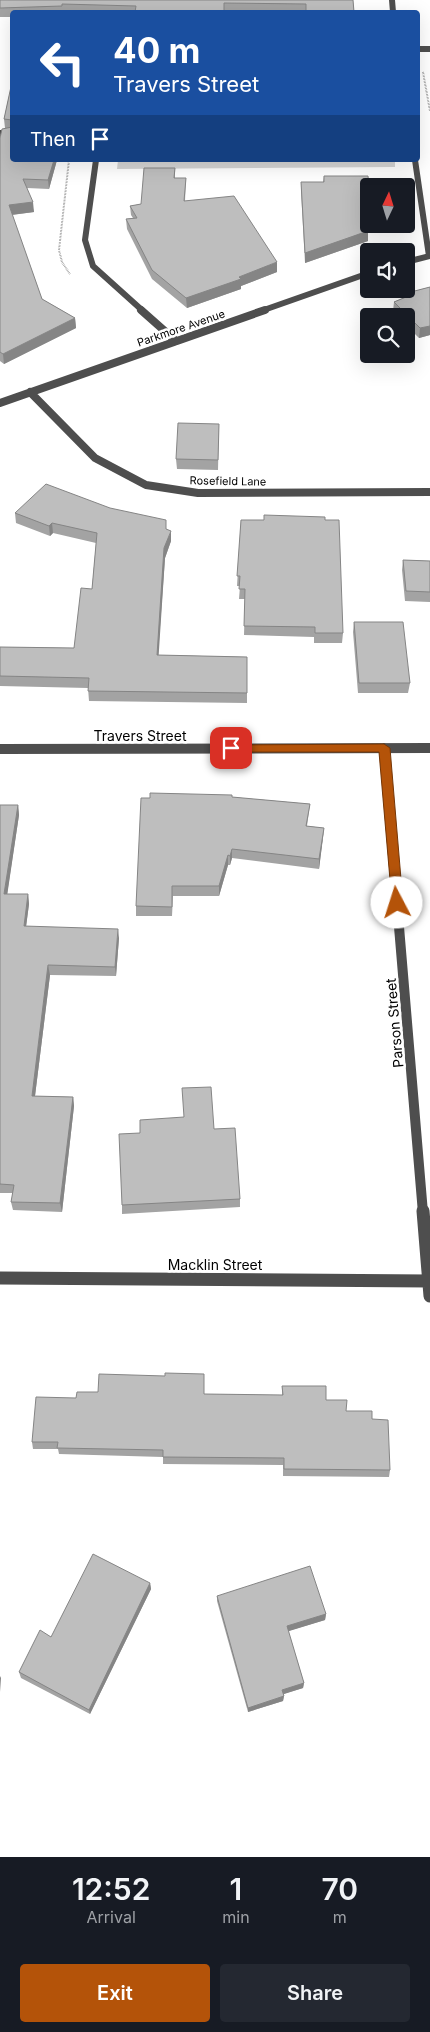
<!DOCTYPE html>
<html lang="en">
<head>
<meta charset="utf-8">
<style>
	:root { --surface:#171b24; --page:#242831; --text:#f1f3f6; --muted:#9ea1a6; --accent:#b45309 }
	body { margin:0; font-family:Inter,sans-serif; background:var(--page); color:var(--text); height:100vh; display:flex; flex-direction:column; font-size:19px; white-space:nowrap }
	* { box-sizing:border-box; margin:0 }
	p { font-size:16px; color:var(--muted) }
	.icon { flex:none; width:28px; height:28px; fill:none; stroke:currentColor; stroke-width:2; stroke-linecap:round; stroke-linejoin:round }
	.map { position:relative; height:1857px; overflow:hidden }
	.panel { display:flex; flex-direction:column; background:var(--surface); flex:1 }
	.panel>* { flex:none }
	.top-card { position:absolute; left:10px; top:10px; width:410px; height:152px; border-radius:5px; box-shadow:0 5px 20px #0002; background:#1a4fa0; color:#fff; overflow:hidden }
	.needle { width:32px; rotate:4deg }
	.fabs { position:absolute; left:360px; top:178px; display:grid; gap:10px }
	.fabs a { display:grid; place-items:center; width:55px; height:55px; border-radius:5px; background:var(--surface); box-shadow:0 5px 20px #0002; font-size:25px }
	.pin { position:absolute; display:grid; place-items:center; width:42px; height:42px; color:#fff; margin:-21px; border-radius:10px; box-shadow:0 2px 8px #0006 }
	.me { position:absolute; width:55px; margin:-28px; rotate:355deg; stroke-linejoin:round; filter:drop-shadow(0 0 4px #0008) }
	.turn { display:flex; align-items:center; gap:18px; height:105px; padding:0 20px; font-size:22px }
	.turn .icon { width:65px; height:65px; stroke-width:2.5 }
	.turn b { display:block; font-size:35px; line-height:42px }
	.then { display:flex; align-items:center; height:48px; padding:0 20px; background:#0003; gap:10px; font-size:19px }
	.eta { display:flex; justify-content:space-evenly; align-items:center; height:85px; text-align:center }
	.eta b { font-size:30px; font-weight:600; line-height:35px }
	.action { display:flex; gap:10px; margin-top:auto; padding:10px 20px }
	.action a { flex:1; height:58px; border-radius:5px; background:var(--accent); color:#fff; font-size:20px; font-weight:600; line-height:58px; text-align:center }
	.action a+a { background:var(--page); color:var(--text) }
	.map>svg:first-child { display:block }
	.green { fill:#d5d5d5 }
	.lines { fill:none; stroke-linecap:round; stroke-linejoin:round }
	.path { stroke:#707070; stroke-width:2; stroke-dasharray:0.5 1; stroke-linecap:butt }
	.minor-far3 { stroke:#4e4e4e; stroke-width:6 }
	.minor-far2 { stroke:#4e4e4e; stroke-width:8 }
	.minor-far1 { stroke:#4e4e4e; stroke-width:10 }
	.minor { stroke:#4e4e4e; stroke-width:13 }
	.wall { fill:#a3a3a3 }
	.shaded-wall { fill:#858585 }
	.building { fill:#bebebe; stroke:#858585 }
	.route { fill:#b45309; stroke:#753606 }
	.labels { text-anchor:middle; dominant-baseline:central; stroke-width:5; stroke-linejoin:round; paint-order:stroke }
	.far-street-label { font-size:11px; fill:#000; stroke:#fff }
	.street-label { font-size:14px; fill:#000; stroke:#fff }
</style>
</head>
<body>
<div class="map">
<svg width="430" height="1857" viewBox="0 0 430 1857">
	<rect width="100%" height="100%" fill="#fff"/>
	<path class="green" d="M 118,160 L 395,160 L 395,167 L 117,169 Z"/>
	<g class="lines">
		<path class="path" d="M 423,72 L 430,111
			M 69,160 L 59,250 L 62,262 L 70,274"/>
		<path class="minor-far3" d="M 392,0 L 393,12
			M 418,49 L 430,49
			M 0,133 L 12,133
			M 96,160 L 85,240 L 93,266 L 143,311
			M 415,160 L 429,256
			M 406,262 L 430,256
			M 261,311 L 369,273"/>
		<path class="minor-far2" d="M 141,310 L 176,341
			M 30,392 L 95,458 L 146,485 L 198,493 L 430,492
			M 0,403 L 265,310"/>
		<path class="minor-far1" d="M 384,748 L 423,1213
			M 0,749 L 430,748"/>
		<path class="minor" d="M 423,1211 L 430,1296
			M 0,1278 L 430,1281"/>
	</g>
	<path class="wall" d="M 0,0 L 353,0 L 354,12 L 224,11 L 224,12 L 12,12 L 12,17 L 0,17 Z
		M 12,82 L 12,160 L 57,160 L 49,189 L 27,188 L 34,212 L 12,215 L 42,299 L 75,318 L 76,328 L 4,364 L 0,361 L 0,138 L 5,128 L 4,119 Z
		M 175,168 L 175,178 L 186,178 L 185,201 L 277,272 L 241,286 L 241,289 L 187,308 L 152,279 L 127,229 L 126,219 L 133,218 L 131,215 L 130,206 L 141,204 Z
		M 324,176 L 371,231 L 368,232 L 368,241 L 305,263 L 301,191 L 301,182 L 323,182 Z
		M 430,287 L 430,335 L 419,338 L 406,325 L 406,316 L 398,316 L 393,311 L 394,302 L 403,298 L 403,294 Z
		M 219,424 L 218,470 L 177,469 L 176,459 Z
		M 15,513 L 166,529 L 171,541 L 165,558 L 158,655 L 247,657 L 247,703 L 89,701 L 88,688 L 0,686 L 0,647 L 74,648 L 92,589 L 96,543 L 53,533 L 50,536 L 16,523 Z
		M 241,520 L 343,633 L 342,643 L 314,643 L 314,637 L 244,635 L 245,599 L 239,599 L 240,586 L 237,586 Z
		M 403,560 L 430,561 L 430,602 L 405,601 L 402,570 Z
		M 354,622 L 410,683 L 408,693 L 358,693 L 353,632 Z
		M 232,797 L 310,804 L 307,826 L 324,828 L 319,869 L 232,858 L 230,865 L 228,865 L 219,896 L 173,896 L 172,916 L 136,916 L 136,906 Z
		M 0,805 L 18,805 L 19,815 L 7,894 L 28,894 L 29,904 L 26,926 L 119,938 L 116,976 L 50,975 L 35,1096 L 73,1097 L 74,1106 L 62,1212 L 13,1210 L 11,1202 L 13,1193 L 0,1193 Z
		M 214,1129 L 240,1199 L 240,1207 L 122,1214 L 122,1205 L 140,1133 Z
		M 282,1386 L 326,1400 L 346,1411 L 372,1419 L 390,1470 L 389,1477 L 283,1476 L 283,1465 L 163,1464 L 163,1457 L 59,1454 L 58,1449 L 33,1449 L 32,1442 L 76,1398 L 204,1394 L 282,1395 Z
		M 150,1583 L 151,1589 L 90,1714 L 21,1678 L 19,1672 L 51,1637 Z
		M 217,1596 L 326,1614 L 325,1620 L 288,1631 L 304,1683 L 303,1688 L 283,1694 L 284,1696 L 283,1701 L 248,1712 L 217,1601 Z"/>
	<path class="shaded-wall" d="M 54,160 L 57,160 L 49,189 L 48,180 Z
		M 33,202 L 34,212 L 10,215 L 9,205 Z
		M 369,223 L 369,224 L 372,224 L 371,231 L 368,232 L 368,241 L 305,263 L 305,253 L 361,225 Z
		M 277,262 L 277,272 L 241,286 L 241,289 L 187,308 L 186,298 Z
		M 75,318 L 76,328 L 4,364 L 3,354 Z
		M 430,326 L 430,335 L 419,338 L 420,328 Z
		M 52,523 L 53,533 L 50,536 L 49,526 Z
		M 171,531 L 171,541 L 165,558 L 158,665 L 157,655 L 164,548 Z
		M 18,805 L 19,815 L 6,903 L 4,894 Z
		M 324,828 L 323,838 L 319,869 L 319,859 Z
		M 232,849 L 232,858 L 230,865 L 230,856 Z
		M 228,855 L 228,865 L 219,896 L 219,886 Z
		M 28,894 L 29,904 L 25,935 L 24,926 Z
		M 118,929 L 119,938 L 116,976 L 115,967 Z
		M 48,965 L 50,975 L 34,1104 L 32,1096 Z
		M 73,1097 L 74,1106 L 62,1212 L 60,1203 Z
		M 150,1583 L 151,1589 L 90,1714 L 89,1710 Z
		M 326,1614 L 325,1620 L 286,1632 L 287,1626 Z
		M 0,1676 L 1,1678 L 0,1692 Z
		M 304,1683 L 303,1688 L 281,1695 L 282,1690 Z
		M 284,1696 L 283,1701 L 248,1712 L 248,1708 Z"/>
	<path class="building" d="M 0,0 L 353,0 L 354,12 L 306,12 L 306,4 L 224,3 L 224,12 L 135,12 L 136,6 L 62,4 L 62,6 L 0,8 Z
		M 12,82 L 12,120 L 4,119 Z
		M 12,127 L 12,160 L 54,160 L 48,180 L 23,179 L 33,202 L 9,205 L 42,299 L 75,318 L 3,354 L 0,352 L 0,138 L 2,129 Z
		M 144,168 L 175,168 L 174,178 L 186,178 L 184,201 L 234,196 L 277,262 L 239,277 L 241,279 L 186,298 L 152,270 L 126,219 L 137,218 L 130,206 L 141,204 Z
		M 324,176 L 368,176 L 369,186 L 369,223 L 361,225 L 368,231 L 305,253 L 301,182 L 324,182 Z
		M 430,287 L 430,326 L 420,328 L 394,302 L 406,297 L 403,294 Z
		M 178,423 L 219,424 L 218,460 L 176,459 Z
		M 46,484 L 110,508 L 166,520 L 166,529 L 171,531 L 164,548 L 157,655 L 247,657 L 247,693 L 88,691 L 89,678 L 0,676 L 0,647 L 74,648 L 81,588 L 92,589 L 97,533 L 52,523 L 49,526 L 15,513 Z
		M 264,515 L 325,517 L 325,520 L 339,520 L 343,633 L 315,633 L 315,627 L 244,626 L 245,589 L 239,589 L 240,576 L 237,576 L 241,520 L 264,520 Z
		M 403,560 L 430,561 L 430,592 L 406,591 Z
		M 354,622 L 403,622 L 410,683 L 359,683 Z
		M 150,793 L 232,795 L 232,797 L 310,804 L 306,826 L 324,828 L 319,859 L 232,849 L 230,856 L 228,855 L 219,886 L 172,886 L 172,907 L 136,906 L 141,798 L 150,798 Z
		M 0,805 L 18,805 L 4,894 L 28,894 L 24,926 L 118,929 L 115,967 L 48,965 L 32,1096 L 73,1097 L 60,1203 L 11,1202 L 14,1185 L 0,1184 Z
		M 211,1087 L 214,1129 L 235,1128 L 240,1199 L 122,1205 L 119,1134 L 140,1133 L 140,1120 L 184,1117 L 182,1088 Z
		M 165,1373 L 204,1374 L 204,1394 L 283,1395 L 282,1386 L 326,1386 L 326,1400 L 347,1400 L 346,1411 L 372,1411 L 372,1419 L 388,1420 L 390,1470 L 284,1469 L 284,1458 L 163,1457 L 163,1450 L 57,1448 L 58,1442 L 32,1442 L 36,1397 L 76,1398 L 77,1392 L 98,1392 L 99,1374 L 165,1376 Z
		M 93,1554 L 150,1583 L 89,1710 L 19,1672 L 40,1630 L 51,1637 Z
		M 310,1566 L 326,1614 L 287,1626 L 304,1683 L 282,1690 L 284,1696 L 248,1708 L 217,1596 Z"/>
	<path class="route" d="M 384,744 L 390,748 L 403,903 L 397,908 L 392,903 L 379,752 L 231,752 L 225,748 L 231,745 Z"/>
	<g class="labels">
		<g class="far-street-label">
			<text transform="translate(181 328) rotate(-19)">Parkmore Avenue</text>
			<text transform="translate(228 481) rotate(1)">Rosefield Lane</text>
		</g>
		<g class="street-label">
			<text x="140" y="735">Travers Street</text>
			<text transform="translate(394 1023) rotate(-95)">Parson Street</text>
			<text x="215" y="1264">Macklin Street</text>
		</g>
	</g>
</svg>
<div class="fabs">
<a><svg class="needle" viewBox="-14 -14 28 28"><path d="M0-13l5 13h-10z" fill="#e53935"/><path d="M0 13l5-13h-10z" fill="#9ea1a6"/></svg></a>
<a><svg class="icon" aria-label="sound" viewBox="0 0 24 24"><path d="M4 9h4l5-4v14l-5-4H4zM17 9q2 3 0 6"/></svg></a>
<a><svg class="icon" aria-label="search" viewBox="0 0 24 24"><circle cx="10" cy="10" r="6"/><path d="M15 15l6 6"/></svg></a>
</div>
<div class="pin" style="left:231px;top:748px;background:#d93025"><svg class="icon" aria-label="arrive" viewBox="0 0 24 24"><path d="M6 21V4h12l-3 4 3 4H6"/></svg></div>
<svg class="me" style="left:397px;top:903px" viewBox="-20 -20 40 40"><circle r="19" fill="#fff"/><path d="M0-13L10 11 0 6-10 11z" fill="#b45309"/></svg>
<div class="top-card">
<div class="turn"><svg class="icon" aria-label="left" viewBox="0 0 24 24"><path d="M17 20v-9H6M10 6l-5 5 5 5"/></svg><div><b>40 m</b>Travers Street</div></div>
<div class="then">Then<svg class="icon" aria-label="arrive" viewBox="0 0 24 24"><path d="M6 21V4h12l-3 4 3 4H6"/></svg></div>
</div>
</div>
<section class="panel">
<div class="eta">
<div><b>12:52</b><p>Arrival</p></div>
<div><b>1</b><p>min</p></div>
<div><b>70</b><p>m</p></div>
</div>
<div class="action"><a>Exit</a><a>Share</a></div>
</section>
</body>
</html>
